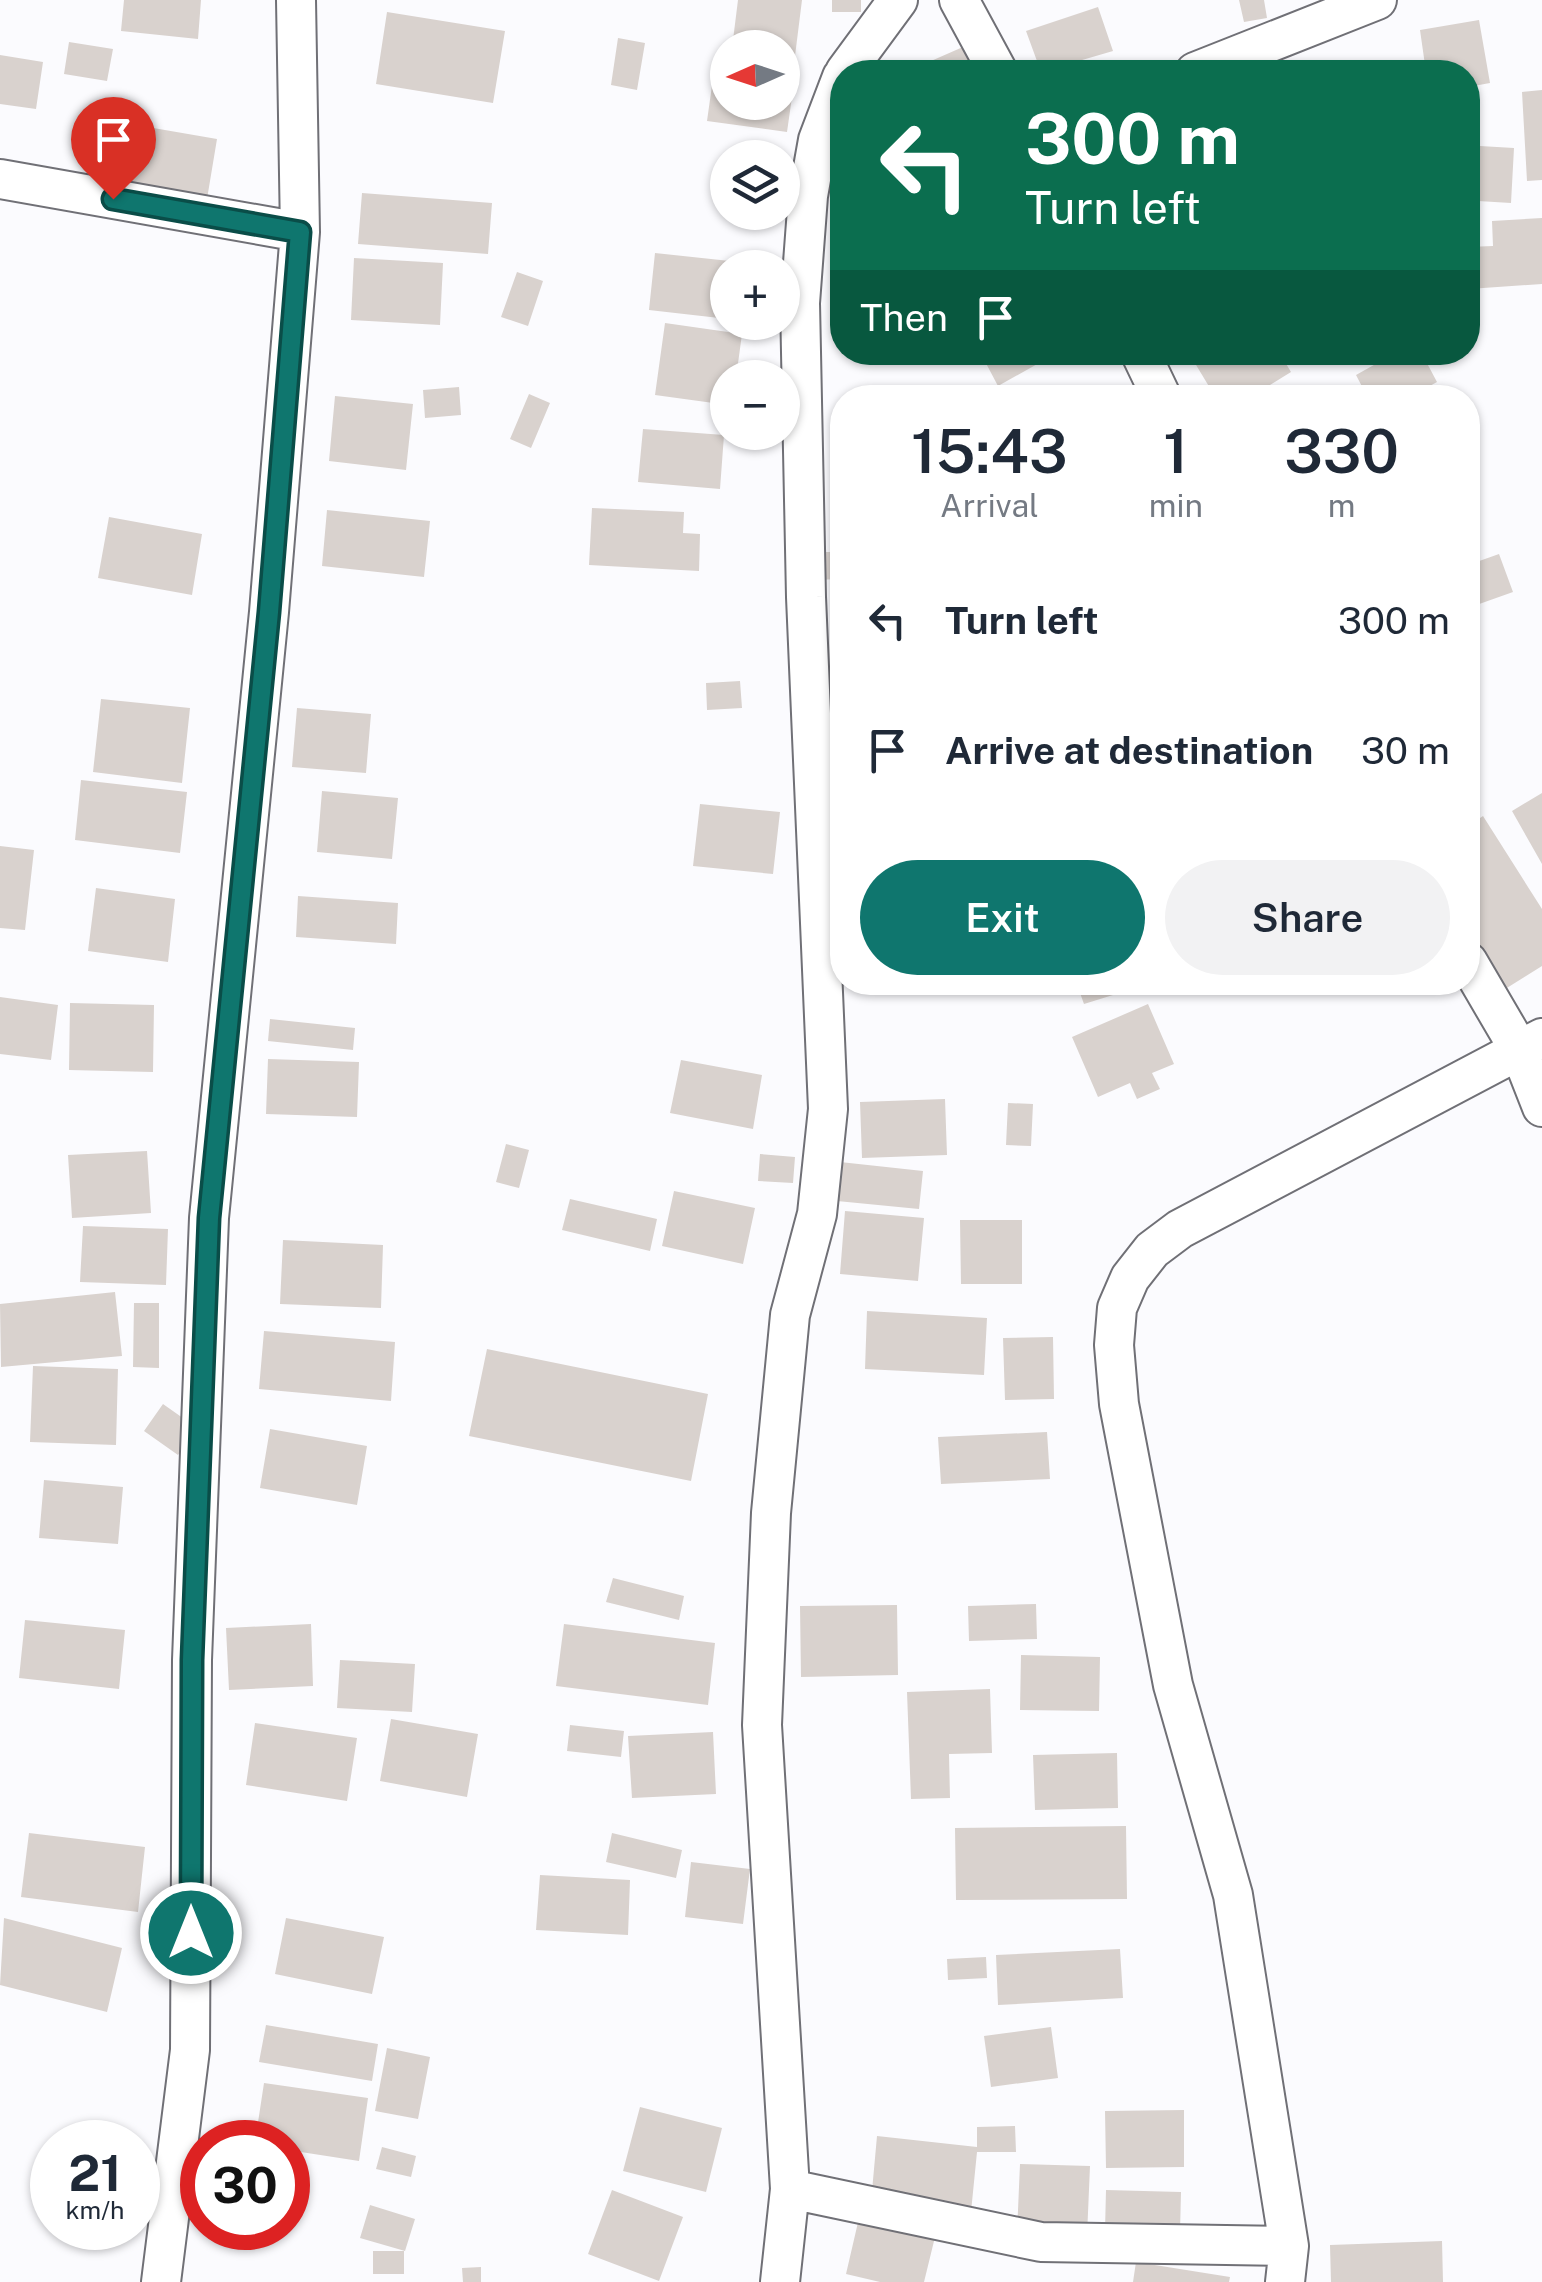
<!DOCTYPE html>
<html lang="en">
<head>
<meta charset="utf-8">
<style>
	:root { --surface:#fff; --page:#f2f2f3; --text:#1f2937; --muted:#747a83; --accent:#0f766e }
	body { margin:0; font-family:"Public Sans",sans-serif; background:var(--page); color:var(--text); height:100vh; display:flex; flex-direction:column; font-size:38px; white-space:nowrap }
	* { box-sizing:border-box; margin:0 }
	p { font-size:32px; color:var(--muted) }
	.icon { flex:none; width:55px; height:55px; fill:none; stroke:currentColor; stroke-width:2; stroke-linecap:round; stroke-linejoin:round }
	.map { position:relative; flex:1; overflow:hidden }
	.details { position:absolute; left:830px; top:385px; width:650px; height:610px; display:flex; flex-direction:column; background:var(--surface); border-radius:40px; box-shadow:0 2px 8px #0004 }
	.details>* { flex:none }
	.top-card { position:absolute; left:830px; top:60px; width:650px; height:305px; border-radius:40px; box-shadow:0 2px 8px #0004; background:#0b6e4f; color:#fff; overflow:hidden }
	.needle { width:65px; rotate:267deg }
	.buttons { position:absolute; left:710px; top:30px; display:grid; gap:20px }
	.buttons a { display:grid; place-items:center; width:90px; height:90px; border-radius:50%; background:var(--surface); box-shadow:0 2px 8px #0004; font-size:50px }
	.speed { position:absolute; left:30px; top:2120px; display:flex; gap:20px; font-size:50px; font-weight:700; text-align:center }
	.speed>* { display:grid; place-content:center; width:130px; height:130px; border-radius:50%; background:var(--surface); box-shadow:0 2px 8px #0004; line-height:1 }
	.speed small { font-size:25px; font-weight:400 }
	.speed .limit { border:15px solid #d22; background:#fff; color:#111 }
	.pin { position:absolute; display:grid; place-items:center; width:85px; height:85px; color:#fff; margin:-102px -42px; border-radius:50% 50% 50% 0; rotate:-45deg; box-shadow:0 0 10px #0007 }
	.pin .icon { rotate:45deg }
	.me { position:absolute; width:110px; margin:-55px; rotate:0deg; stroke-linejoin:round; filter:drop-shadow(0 0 8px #0008) }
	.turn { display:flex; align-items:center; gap:35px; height:210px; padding:0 30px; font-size:45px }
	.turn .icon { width:130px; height:130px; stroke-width:2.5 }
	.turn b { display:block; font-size:70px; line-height:85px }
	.then { display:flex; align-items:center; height:95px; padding:0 30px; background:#0003; gap:20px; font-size:38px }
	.eta { display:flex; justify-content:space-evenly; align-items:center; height:170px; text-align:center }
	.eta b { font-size:60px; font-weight:600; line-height:70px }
	.action { display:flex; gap:20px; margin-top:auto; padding:20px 30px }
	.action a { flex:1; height:115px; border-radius:60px; background:var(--accent); color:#fff; font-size:40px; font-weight:600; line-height:115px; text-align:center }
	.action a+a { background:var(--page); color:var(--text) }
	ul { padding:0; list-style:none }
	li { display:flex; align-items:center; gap:30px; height:130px; padding:0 30px }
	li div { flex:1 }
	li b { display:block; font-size:38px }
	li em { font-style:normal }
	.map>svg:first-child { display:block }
	.building { fill:#d9d2ce }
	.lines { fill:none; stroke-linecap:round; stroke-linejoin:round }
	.street-casing { stroke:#707076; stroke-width:42 }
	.street { stroke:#fff; stroke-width:38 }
	.route-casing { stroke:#0a4d48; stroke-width:25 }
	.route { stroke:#0f766e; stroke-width:18 }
</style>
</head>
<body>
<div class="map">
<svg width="1542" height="2282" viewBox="0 0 1542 2282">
	<rect width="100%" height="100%" fill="#fbfbfe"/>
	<path class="building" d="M 124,0 L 201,0 L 198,39 L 121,31 Z
		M 738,0 L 802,0 L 795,56 L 782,54 L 782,48 L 732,48 Z
		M 832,0 L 861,0 L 861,12 L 832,12 Z
		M 1239,0 L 1264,0 L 1267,18 L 1244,22 Z
		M 1098,7 L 1113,51 L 1041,72 L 1026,31 Z
		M 387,12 L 505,31 L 493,103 L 376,84 Z
		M 1479,20 L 1490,83 L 1468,87 L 1468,72 L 1426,72 L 1420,30 Z
		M 618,38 L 645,43 L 637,90 L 611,85 Z
		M 69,42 L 113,49 L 107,81 L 64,74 Z
		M 972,43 L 985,72 L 936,72 L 931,61 Z
		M 0,55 L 43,62 L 36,109 L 0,104 Z
		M 716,57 L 728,59 L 728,102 L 782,102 L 782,67 L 796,69 L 787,132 L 707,121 Z
		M 1542,90 L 1542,180 L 1527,181 L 1522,92 Z
		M 107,120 L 217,139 L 207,199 L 96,180 Z
		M 1480,146 L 1514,148 L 1511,203 L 1478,201 Z
		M 362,193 L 492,203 L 488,254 L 358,244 Z
		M 1542,218 L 1542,284 L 1469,289 L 1468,247 L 1493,246 L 1492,221 Z
		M 655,253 L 739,262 L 738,268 L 728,268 L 728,319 L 649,310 Z
		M 354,258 L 443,263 L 440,325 L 351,320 Z
		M 517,272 L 543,281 L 528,326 L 501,317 Z
		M 665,323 L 742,334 L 736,378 L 728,378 L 728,405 L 655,395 Z
		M 980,352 L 1046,352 L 1048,358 L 998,386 Z
		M 1194,352 L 1279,352 L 1291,372 L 1249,398 L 1216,398 L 1190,355 Z
		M 1397,352 L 1421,352 L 1437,382 L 1408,398 L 1368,398 L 1356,375 Z
		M 459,387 L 461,415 L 425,418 L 423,390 Z
		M 529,394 L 550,403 L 531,448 L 510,439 Z
		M 335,396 L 413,404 L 406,470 L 329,461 Z
		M 643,429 L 724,435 L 720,489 L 638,482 Z
		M 592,508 L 684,512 L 683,533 L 700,534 L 699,571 L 589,565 Z
		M 327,510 L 430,521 L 424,577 L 322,566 Z
		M 109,517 L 202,534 L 192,595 L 98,578 Z
		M 811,552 L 842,552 L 842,579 L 812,580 Z
		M 1499,554 L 1513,592 L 1468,608 L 1468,565 Z
		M 740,681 L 742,708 L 707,710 L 706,683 Z
		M 101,699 L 190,708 L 182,783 L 93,772 Z
		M 1468,705 L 1479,745 L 1468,748 Z
		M 297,708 L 371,714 L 366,773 L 292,767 Z
		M 81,780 L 187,792 L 180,853 L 75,840 Z
		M 322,791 L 398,798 L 392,859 L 317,852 Z
		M 1542,793 L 1542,864 L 1512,811 Z
		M 700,804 L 780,812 L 773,874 L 693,866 Z
		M 1483,816 L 1542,909 L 1542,966 L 1502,991 L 1468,936 L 1468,826 Z
		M 0,846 L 34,850 L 25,930 L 0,928 Z
		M 96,888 L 175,899 L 168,962 L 88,951 Z
		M 298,896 L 398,903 L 396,944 L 296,937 Z
		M 1076,982 L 1141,982 L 1142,986 L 1084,1004 Z
		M 0,997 L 58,1005 L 51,1060 L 0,1054 Z
		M 70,1003 L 154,1005 L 153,1072 L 69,1070 Z
		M 1148,1004 L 1174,1064 L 1152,1073 L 1160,1089 L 1137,1099 L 1130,1083 L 1098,1097 L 1072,1037 Z
		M 270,1019 L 355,1028 L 353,1050 L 268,1041 Z
		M 268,1059 L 359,1062 L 357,1117 L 266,1114 Z
		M 681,1060 L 762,1075 L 753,1129 L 670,1113 Z
		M 945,1099 L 947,1155 L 862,1158 L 860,1102 Z
		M 1008,1103 L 1033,1104 L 1031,1146 L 1006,1145 Z
		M 506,1144 L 529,1150 L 519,1188 L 496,1182 Z
		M 147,1151 L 151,1213 L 72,1218 L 68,1155 Z
		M 760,1154 L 795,1157 L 793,1183 L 758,1181 Z
		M 840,1162 L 923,1171 L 919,1209 L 837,1201 Z
		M 674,1191 L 755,1208 L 743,1264 L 662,1246 Z
		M 570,1199 L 657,1219 L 650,1251 L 562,1230 Z
		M 845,1211 L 924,1218 L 918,1281 L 840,1274 Z
		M 960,1220 L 1022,1220 L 1022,1284 L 961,1284 Z
		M 83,1226 L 168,1229 L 166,1285 L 80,1282 Z
		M 283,1240 L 383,1245 L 381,1308 L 280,1304 Z
		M 115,1292 L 122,1356 L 1,1367 L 0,1304 Z
		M 134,1303 L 159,1303 L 159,1368 L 133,1367 Z
		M 867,1311 L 987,1318 L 984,1375 L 865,1369 Z
		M 264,1331 L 395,1342 L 391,1401 L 259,1389 Z
		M 1053,1337 L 1054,1399 L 1005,1400 L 1003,1338 Z
		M 487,1349 L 708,1394 L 691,1481 L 469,1436 Z
		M 33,1366 L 118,1369 L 116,1445 L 30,1442 Z
		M 163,1404 L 197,1428 L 178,1455 L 144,1431 Z
		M 270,1429 L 367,1446 L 357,1505 L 260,1488 Z
		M 1047,1432 L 1050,1479 L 941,1484 L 938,1437 Z
		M 44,1480 L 123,1487 L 118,1544 L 39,1538 Z
		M 613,1578 L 684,1596 L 679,1620 L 606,1602 Z
		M 1036,1604 L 1037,1639 L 969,1641 L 968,1606 Z
		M 897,1605 L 898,1675 L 801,1677 L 800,1606 Z
		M 25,1620 L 125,1630 L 119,1689 L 19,1678 Z
		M 311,1624 L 313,1686 L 229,1690 L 226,1628 Z
		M 564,1624 L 715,1643 L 708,1705 L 556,1686 Z
		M 1021,1655 L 1100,1657 L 1099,1711 L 1020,1710 Z
		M 340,1660 L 415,1664 L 412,1712 L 337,1708 Z
		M 990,1689 L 992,1753 L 949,1754 L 950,1798 L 911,1799 L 907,1692 Z
		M 391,1719 L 478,1734 L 467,1797 L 380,1781 Z
		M 255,1723 L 357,1738 L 347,1801 L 246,1785 Z
		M 570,1725 L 624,1731 L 621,1757 L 567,1751 Z
		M 713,1732 L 716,1794 L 632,1798 L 628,1736 Z
		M 1117,1753 L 1118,1808 L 1035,1810 L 1033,1755 Z
		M 1126,1826 L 1127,1899 L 956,1900 L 955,1828 Z
		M 29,1833 L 145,1847 L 138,1912 L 21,1897 Z
		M 612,1833 L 682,1850 L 676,1878 L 606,1862 Z
		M 691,1862 L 750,1869 L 743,1924 L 685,1917 Z
		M 540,1875 L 630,1880 L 628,1935 L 536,1930 Z
		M 4,1918 L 122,1948 L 107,2012 L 0,1985 Z
		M 286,1918 L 384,1937 L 372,1994 L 275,1974 Z
		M 1120,1949 L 1123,1998 L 998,2005 L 996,1955 Z
		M 986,1957 L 987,1978 L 948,1980 L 947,1959 Z
		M 266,2025 L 378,2044 L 372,2081 L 259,2062 Z
		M 1051,2027 L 1058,2078 L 991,2087 L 984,2036 Z
		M 387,2048 L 430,2057 L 418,2119 L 375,2111 Z
		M 264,2083 L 368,2098 L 359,2161 L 288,2150 L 288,2142 L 255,2142 Z
		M 640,2107 L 722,2128 L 706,2192 L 623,2171 Z
		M 1184,2110 L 1184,2167 L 1106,2168 L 1105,2111 Z
		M 1015,2126 L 1016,2152 L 977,2152 L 971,2212 L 871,2202 L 877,2136 L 977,2147 L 977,2127 Z
		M 382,2147 L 416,2156 L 411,2177 L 376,2169 Z
		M 1020,2164 L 1090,2166 L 1087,2236 L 1017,2233 Z
		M 612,2190 L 683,2217 L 659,2281 L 588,2254 Z
		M 1106,2190 L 1181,2192 L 1180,2232 L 1105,2230 Z
		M 370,2205 L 415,2219 L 405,2251 L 360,2238 Z
		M 859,2218 L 935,2237 L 924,2282 L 880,2282 L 846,2274 Z
		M 1442,2241 L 1443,2282 L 1331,2282 L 1330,2245 Z
		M 373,2251 L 404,2251 L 404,2274 L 373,2274 Z
		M 1136,2262 L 1230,2277 L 1229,2282 L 1133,2282 Z
		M 481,2267 L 481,2282 L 463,2282 L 462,2268 Z"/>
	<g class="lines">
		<defs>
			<path id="street" d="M 959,0 L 998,72
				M 845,72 L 898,0
				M 1195,72 L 1377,0
				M 0,179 L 300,232
				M 1140,352 L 1162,398
				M 1468,962 L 1520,1051 L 1542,1107
				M 790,2189 L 1041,2242 L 1289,2246
				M 161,2282 L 190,2050 L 192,1660 L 209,1218 L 269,612 L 300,232 L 296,0
				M 780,2282 L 790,2189 L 762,1725 L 771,1513 L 790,1315 L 817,1214 L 828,1109 L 806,597 L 800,303 L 808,196 L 818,140 L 842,77
				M 1285,2282 L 1289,2246 L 1233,1895 L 1173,1685 L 1119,1404 L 1114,1345 L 1117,1308 L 1130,1278 L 1152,1250 L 1180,1229 L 1542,1038"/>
		</defs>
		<use href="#street" class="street-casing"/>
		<use href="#street" class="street"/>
	</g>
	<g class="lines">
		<defs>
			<path id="route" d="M 113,199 L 300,232 L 269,612 L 209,1218 L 192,1660 L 191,1933"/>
		</defs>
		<use href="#route" class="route-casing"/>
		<use href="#route" class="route"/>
	</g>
</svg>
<div class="buttons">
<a><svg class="needle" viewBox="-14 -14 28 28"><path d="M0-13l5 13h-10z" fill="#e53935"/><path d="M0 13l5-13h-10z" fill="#747a83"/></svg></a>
<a><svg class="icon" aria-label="layers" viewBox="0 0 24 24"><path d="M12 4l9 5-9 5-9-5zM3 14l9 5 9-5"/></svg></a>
<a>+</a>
<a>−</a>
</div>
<div class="speed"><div>21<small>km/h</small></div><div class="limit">30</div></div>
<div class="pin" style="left:113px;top:199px;background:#d93025"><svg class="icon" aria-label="arrive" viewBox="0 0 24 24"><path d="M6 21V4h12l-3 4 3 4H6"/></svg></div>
<svg class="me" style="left:191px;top:1933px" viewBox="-20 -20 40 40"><circle r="17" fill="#0f766e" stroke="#fff" stroke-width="3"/><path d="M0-11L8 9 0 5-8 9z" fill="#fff"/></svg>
<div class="top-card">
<div class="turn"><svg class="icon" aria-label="left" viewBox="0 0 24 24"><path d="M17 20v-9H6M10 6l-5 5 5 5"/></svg><div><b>300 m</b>Turn left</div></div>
<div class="then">Then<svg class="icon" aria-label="arrive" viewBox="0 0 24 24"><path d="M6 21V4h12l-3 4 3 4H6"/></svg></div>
</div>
<section class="details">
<div class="eta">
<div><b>15:43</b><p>Arrival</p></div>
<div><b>1</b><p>min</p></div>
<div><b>330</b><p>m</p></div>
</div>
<ul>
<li><svg class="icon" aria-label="left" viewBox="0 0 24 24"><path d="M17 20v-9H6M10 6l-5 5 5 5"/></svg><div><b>Turn left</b></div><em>300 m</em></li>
<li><svg class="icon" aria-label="arrive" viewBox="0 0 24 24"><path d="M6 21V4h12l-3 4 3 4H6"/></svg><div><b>Arrive at destination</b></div><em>30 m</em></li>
</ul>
<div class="action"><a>Exit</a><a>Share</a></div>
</section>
</div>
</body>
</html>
